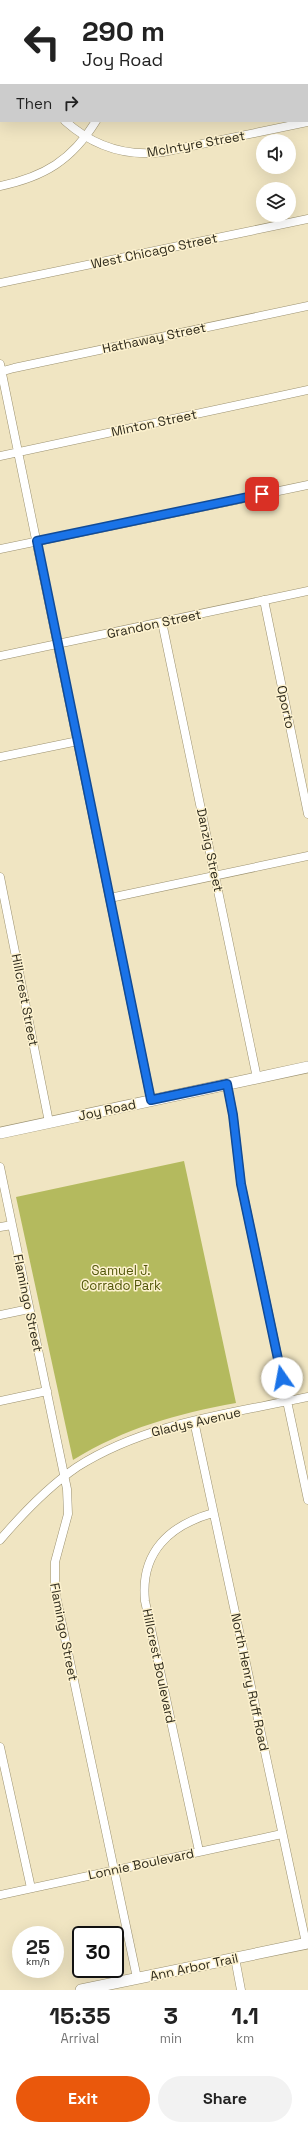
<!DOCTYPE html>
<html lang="en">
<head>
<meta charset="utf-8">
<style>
	:root { --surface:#fff; --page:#f2f2f2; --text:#222; --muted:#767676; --accent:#ea580c }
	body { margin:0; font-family:"Space Grotesk",sans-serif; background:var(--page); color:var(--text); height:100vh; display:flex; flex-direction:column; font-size:15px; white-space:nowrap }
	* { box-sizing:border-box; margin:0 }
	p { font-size:13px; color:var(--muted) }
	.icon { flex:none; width:22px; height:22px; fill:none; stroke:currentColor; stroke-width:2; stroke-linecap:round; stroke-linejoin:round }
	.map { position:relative; height:1990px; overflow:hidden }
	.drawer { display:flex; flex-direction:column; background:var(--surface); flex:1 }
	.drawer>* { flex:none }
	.banner { position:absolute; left:0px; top:0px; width:308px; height:122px; box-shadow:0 4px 16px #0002; background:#fff; color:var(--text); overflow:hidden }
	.buttons { position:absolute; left:256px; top:134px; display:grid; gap:8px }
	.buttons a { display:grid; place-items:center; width:40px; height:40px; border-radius:50%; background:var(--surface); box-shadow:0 4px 16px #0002; font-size:20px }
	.speed { position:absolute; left:12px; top:1926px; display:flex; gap:8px; font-size:20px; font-weight:700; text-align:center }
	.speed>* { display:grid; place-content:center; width:52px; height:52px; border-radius:50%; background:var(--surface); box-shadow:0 4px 16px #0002; line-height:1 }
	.speed small { font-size:10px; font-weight:400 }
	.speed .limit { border:2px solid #111; border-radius:6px; background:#fff; color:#111 }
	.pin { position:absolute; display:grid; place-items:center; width:34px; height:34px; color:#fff; margin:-17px; border-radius:8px; box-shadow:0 2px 6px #0006 }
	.me { position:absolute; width:44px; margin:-22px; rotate:348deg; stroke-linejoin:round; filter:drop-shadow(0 0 3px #0008) }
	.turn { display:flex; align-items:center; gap:14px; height:84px; padding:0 16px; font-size:18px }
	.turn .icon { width:52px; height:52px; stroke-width:2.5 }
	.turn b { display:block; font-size:28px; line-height:34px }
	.then { display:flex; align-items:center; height:38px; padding:0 16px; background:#0003; gap:8px; font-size:15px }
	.eta { display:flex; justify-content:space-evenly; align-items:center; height:68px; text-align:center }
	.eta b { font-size:24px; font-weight:700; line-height:28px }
	.button { display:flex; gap:8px; margin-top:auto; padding:8px 16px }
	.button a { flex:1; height:46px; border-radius:24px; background:var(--accent); color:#fff; font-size:16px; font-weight:700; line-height:46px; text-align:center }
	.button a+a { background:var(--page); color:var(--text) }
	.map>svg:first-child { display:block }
	.green { fill:#b4ba5e }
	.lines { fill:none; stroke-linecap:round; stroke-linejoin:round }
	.street-casing { stroke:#9c9271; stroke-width:9 }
	.secondary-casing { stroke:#9c9271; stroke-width:12 }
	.street { stroke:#fff; stroke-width:8 }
	.secondary { stroke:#fff; stroke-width:11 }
	.route-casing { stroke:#114b97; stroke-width:10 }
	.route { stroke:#1a73e8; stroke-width:7 }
	.labels { text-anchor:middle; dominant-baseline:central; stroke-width:3; stroke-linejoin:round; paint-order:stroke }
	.street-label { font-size:13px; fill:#2e2a1c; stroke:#fdf2cf }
	.park-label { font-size:13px; fill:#53570a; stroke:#fdf2cf }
</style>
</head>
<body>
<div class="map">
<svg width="308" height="1990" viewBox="0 0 308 1990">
	<rect width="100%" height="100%" fill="#f0e5c2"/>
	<path class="green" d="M 184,1161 L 236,1403 C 176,1414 125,1428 73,1460 L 16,1197 Z"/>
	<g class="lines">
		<defs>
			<path id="street" d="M 21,0 L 22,1
				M 115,0 L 115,1
				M 175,1 L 175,0
				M 307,29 L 308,29
				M 65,121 C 93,146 126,157 163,152 L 308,122
				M 0,186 C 44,177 72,160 96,121
				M 0,283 L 308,219
				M 0,364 L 151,1100
				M 0,372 L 14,368 L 308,306
				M 0,456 L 308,390
				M 0,549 L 308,485
				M 264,600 L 308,814
				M 162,622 L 257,1078
				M 0,656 L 308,591
				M 0,757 L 78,741
				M 0,877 L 49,1122
				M 110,898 L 308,856
				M 227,1084 L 233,1115 L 241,1184 L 308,1500
				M 0,1167 L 67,1489 L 68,1514 L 55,1562 L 55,1591 L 137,1978
				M 0,1227 L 12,1225
				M 0,1315 L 29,1309
				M 0,1401 L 47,1391
				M 194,1421 L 306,1943
				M 0,1540 C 23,1513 48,1487 77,1467 C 146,1423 229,1414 308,1397
				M 0,1747 L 31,1888
				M 199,1851 L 145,1601 C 140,1552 170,1525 213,1513
				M 0,1895 L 282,1834
				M 235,1958 L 241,1990"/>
			<path id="secondary" d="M 0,1133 L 308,1067
				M 81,1990 L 308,1943"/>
		</defs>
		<use href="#street" class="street-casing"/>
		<use href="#secondary" class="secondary-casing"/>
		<use href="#street" class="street"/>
		<use href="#secondary" class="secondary"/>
	</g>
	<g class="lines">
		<defs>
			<path id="route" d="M 262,494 L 37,541 L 151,1100 L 227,1084 L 233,1115 L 241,1184 L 282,1378"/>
		</defs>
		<use href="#route" class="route-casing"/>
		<use href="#route" class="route"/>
	</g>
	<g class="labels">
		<g class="street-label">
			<text transform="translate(196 144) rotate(-10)">McIntyre Street</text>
			<text transform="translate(154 251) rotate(-12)">West Chicago Street</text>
			<text transform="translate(154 338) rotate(-12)">Hathaway Street</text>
			<text transform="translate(154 423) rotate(-12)">Minton Street</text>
			<text transform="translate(154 624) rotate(-12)">Grandon Street</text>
			<text transform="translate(286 707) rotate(78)">Oporto</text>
			<text transform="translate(210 850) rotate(78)">Danzig Street</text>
			<text transform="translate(25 1000) rotate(79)">Hillcrest Street</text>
			<text transform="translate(107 1110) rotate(-12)">Joy Road</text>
			<text transform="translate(28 1303) rotate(78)">Flamingo Street</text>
			<text transform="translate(196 1422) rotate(-13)">Gladys Avenue</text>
			<text transform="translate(64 1632) rotate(79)">Flamingo Street</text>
			<text transform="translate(159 1666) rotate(78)">Hillcrest Boulevard</text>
			<text transform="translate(250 1682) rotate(78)">North Henry Ruff Road</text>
			<text transform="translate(141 1864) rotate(-12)">Lonnie Boulevard</text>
			<text transform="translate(194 1967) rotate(-12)">Ann Arbor Trail</text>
		</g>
		<g class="park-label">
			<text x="121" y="1270">Samuel J.<tspan x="121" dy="15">Corrado Park</tspan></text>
		</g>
	</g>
</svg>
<div class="buttons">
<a><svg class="icon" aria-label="sound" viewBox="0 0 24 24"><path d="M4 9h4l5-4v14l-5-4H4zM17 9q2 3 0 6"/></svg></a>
<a><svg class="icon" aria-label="layers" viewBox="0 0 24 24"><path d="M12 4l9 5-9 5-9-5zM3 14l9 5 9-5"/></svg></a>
</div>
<div class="speed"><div>25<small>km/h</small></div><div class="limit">30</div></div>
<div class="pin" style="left:262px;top:494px;background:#d93025"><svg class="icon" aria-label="arrive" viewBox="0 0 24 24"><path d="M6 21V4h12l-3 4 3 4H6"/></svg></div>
<svg class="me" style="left:282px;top:1378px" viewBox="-20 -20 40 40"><circle r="19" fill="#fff"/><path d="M0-13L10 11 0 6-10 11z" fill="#1a73e8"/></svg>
<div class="banner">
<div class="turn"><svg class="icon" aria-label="left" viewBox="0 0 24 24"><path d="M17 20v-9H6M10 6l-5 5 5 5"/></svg><div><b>290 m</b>Joy Road</div></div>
<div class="then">Then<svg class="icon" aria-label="right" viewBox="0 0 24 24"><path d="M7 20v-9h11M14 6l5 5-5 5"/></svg></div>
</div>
</div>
<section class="drawer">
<div class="eta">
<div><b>15:35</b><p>Arrival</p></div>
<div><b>3</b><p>min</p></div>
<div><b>1.1</b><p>km</p></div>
</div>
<div class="button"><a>Exit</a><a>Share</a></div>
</section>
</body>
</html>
